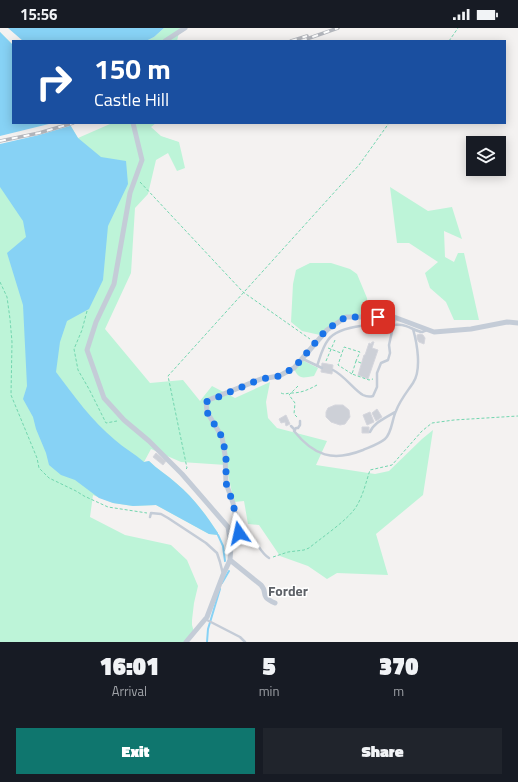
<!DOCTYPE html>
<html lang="en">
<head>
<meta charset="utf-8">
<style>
	:root { --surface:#171b24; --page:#20242c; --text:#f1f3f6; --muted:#9ea1a6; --accent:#0f766e }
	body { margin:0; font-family:"Titillium Web",sans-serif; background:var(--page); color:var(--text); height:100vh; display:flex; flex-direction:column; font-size:15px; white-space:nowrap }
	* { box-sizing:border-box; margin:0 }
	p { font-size:13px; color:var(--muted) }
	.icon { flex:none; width:22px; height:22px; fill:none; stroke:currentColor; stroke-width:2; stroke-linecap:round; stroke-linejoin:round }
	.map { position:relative; height:614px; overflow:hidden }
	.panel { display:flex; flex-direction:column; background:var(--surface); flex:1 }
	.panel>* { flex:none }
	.guide { position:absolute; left:12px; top:12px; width:494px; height:84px; border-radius:0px; box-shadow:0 2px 10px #0003; background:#1a4fa0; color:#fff; overflow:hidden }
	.controls { position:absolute; left:466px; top:108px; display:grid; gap:8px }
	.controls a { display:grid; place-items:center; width:40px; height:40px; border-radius:0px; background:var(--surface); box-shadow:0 2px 10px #0003; font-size:20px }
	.pin { position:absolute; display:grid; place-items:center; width:34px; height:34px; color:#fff; margin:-17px; border-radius:8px; box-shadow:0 2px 6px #0006 }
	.me { position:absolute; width:44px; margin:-22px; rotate:349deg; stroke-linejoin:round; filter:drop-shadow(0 0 3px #0008) }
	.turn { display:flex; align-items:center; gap:14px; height:84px; padding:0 16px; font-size:18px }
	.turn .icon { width:52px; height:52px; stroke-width:2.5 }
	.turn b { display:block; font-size:28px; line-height:34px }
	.eta { display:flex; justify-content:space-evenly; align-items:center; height:68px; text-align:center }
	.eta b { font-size:24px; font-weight:800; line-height:28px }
	.button { display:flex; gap:8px; margin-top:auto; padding:8px 16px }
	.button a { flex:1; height:46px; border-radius:0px; background:var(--accent); color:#fff; font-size:16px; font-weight:800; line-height:46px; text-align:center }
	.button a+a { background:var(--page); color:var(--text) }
	.status { display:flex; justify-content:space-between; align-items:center; height:28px; padding:0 20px; background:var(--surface); direction:ltr }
	.status svg { height:11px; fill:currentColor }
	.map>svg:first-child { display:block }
	.green { fill:#bdf4d8 }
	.water { fill:#87d2f5 }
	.pier { fill:#f4f2f1 }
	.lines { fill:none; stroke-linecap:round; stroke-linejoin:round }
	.stream { stroke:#87d2f5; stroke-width:2 }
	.building { fill:#cdd0d7; stroke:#d5d6dd }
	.path { stroke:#72d6af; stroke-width:1; stroke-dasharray:3 2; stroke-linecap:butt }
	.service { stroke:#c4ccd7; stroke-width:2.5 }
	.minor { stroke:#c4ccd7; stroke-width:5 }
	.rail-casing { stroke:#b3b6bc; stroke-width:3.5 }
	.rail { stroke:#fff; stroke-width:2; stroke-dasharray:6; stroke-linecap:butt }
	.route { stroke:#1a73e8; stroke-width:7; stroke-dasharray:0 12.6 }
	.labels { text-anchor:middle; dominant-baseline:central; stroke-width:3; stroke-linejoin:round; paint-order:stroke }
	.quarter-label { font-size:14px; font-weight:bold; fill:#5d6167; stroke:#fff }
</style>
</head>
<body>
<div class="status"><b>15:56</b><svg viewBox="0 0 49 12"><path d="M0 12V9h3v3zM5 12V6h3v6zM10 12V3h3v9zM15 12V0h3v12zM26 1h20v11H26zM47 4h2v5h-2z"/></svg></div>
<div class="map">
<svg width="518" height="614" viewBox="0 0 518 614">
	<rect width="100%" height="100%" fill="#f4f2f1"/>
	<path class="green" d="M 164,0 L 180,0 L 177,13 L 146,13 L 154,9 Z
		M 0,4 L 13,17 L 13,95 L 69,95 L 78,110 L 110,96 L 109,95 L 156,95 L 151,99 L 161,108 L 179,114 L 185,140 L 177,143 L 168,125 L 156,132 L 148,166 L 135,180 L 131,245 L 105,301 L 150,355 L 183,352 L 200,373 L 212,358 L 235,370 L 270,354 L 266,374 L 268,390 L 277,400 L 327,413 L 316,437 L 375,446 L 389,443 L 422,411 L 433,402 L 423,467 L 376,506 L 388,547 L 337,545 L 327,551 L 308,538 L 280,528 L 259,497 L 248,496 L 244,473 L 234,474 L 226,437 L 181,434 L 151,421 L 144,434 L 149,433 C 157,441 167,447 176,455 C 193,469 206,487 218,505 L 218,507 L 209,506 L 156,477 L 133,478 L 113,475 L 93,467 L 90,489 L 125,507 L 171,517 L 187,532 L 198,558 L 194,575 L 192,592 L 192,597 L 194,604 L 188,614 L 0,614 Z
		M 390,159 L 428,183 L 452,179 L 462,211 L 444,203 L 445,229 L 454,234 L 458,225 L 464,225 L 479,292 L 454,292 L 446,274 L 430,260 L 425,245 L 438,234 L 409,215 L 397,215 Z
		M 310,235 L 331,235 L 350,241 L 357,246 L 367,270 L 369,289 L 347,290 L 333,295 L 320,307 L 302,303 L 291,294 L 293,256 L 296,242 Z
		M 302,332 L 318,340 L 314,348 C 304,349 300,353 294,341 Z"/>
	<path class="water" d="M 8,0 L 164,0 L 154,9 L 146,13 L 23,13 Z
		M 0,4 L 13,17 L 13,95 L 69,95 L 78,110 L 101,129 L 126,133 L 128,156 L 108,198 L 103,252 L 89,281 L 67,293 L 60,314 L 56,344 C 74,368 92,393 115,412 C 124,420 135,426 144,434 L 149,433 C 157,441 167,447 176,455 C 193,469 206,487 218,505 L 218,507 L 209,506 L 156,477 L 133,478 L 113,475 L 99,470 L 75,452 L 61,447 L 49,437 L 46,425 L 36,401 L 33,389 L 23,371 L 27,358 L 23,277 L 7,225 L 26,209 L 23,193 L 0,159 Z"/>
	<path class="pier" d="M 53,95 L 72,95 L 73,97 L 39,107 L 0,116 L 0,108 Z"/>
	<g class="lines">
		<path class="stream" d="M 218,507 L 223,518 L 225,533
			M 222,555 L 229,543
			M 207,614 L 208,601 L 220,561"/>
	</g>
	<path class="building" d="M 420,306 L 423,307 L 425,310 L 424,316 L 419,314 L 417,311 L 417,307 Z
		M 372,314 L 374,314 L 372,320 L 378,322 L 368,351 L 358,347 L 364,327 L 365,327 L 369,315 L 371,316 Z
		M 322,335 L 333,337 L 332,346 L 321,344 Z
		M 335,377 L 343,377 L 349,382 L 350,389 L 345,396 L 340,397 L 331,394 L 326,389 L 326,384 L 328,380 Z
		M 377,381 L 382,389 L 376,393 L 372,385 Z
		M 370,384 L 374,394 L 367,397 L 363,387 Z
		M 286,387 L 290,396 L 286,398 L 285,394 L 281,395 L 279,391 Z
		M 362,399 L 369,399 L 369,405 L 362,405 Z
		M 156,425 L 166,433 L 163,437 L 153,429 Z"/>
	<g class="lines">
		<path class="path" d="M 449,13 L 458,0
			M 140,154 L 243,264 L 310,311
			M 0,254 L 7,269 L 10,291 L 12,314 L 11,367 L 37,430 L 39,440 L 49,450 L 76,463 L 84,468 L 108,479 L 147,485
			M 87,283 L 82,302 L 74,321 L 78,342 L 89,361 L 106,395 L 117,393
			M 328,320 L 341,325
			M 326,333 L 335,312
			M 361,335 L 356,333 L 352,346 L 369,352 L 373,351
			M 352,346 L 338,337 L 344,319 L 360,324 L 356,333
			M 281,365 C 285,367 287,365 291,365 C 301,365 308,362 317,357
			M 297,389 L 294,386 L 295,375 L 289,367 L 299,357
			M 186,441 L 187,440 L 168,348 L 359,137 L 389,95
			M 273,529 L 288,524 L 304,522 L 309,520 C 321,510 348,492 356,479 C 363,468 366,454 370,442 L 392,437 L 422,403 L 432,395 L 454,392 L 518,388"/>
		<path class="service" d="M 303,331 L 322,340
			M 317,338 C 320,330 322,320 328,312 C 339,296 383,295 402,297 C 409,298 415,303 422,304 L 427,302
			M 333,342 C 345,348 354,362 363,367 C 367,369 370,369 373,368 L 377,359 L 377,345 L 381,335 L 388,332 L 390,325 L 389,317 L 395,290
			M 300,393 L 300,397 L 298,400 L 296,400 L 294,403 C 314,428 333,434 363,422 C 370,419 379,416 385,411 C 392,405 392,391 396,383 C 400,372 407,364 413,355 C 422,342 417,315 413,301
			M 291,398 L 295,402
			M 370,404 C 374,394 386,390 395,384
			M 150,489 L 151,485 L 161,486 L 168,490 L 206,515 L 217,525 L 220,534 L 223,546
			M 239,505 C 256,504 257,523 269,530
			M 205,591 L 240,609 L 245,614"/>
		<path class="minor" d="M 165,13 L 185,0
			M 133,95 L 142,132 L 130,165 L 114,256 L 96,294 L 87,322 L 104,370 L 124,392 L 149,413 L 182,446 L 228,499 L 231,518 L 230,532 L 223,547 L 207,589 L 186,614
			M 230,510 L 239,505 L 233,475 L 226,455 L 225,427 L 222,409 L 207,384 L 206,373 L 261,351 L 279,348 L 294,340 L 327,302 L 346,289 L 394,289 L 434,304 L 471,301 L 507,294 L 518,295
			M 230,532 L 261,557 C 269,566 258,567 275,575"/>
		<defs>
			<path id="rail" d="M 291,13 L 307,8
				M 301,13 L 338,0
				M 0,113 L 39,105 L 73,95"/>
		</defs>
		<use href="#rail" class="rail-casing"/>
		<use href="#rail" class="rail"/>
	</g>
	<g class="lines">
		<path class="route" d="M 239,505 L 233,475 L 226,455 L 226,427 L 222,409 L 207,384 L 206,374 L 261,351 L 279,348 L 294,340 L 326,302 L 346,289 L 378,289"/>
	</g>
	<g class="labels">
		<g class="quarter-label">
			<text x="288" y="562">Forder</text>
		</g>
	</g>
</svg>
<div class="controls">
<a><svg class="icon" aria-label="layers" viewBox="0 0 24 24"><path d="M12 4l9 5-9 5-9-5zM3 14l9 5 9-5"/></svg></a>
</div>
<div class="pin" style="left:378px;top:289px;background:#d93025"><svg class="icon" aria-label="arrive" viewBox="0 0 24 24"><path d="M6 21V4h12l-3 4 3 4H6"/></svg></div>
<svg class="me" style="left:239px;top:505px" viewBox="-20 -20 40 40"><path d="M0-17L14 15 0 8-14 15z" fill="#1a73e8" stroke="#fff" stroke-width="4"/></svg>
<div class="guide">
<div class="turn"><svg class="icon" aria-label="right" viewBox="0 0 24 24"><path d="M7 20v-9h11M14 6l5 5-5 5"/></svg><div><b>150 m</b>Castle Hill</div></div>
</div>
</div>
<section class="panel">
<div class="eta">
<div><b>16:01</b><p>Arrival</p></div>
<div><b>5</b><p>min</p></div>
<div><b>370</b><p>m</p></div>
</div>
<div class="button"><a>Exit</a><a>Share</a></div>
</section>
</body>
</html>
